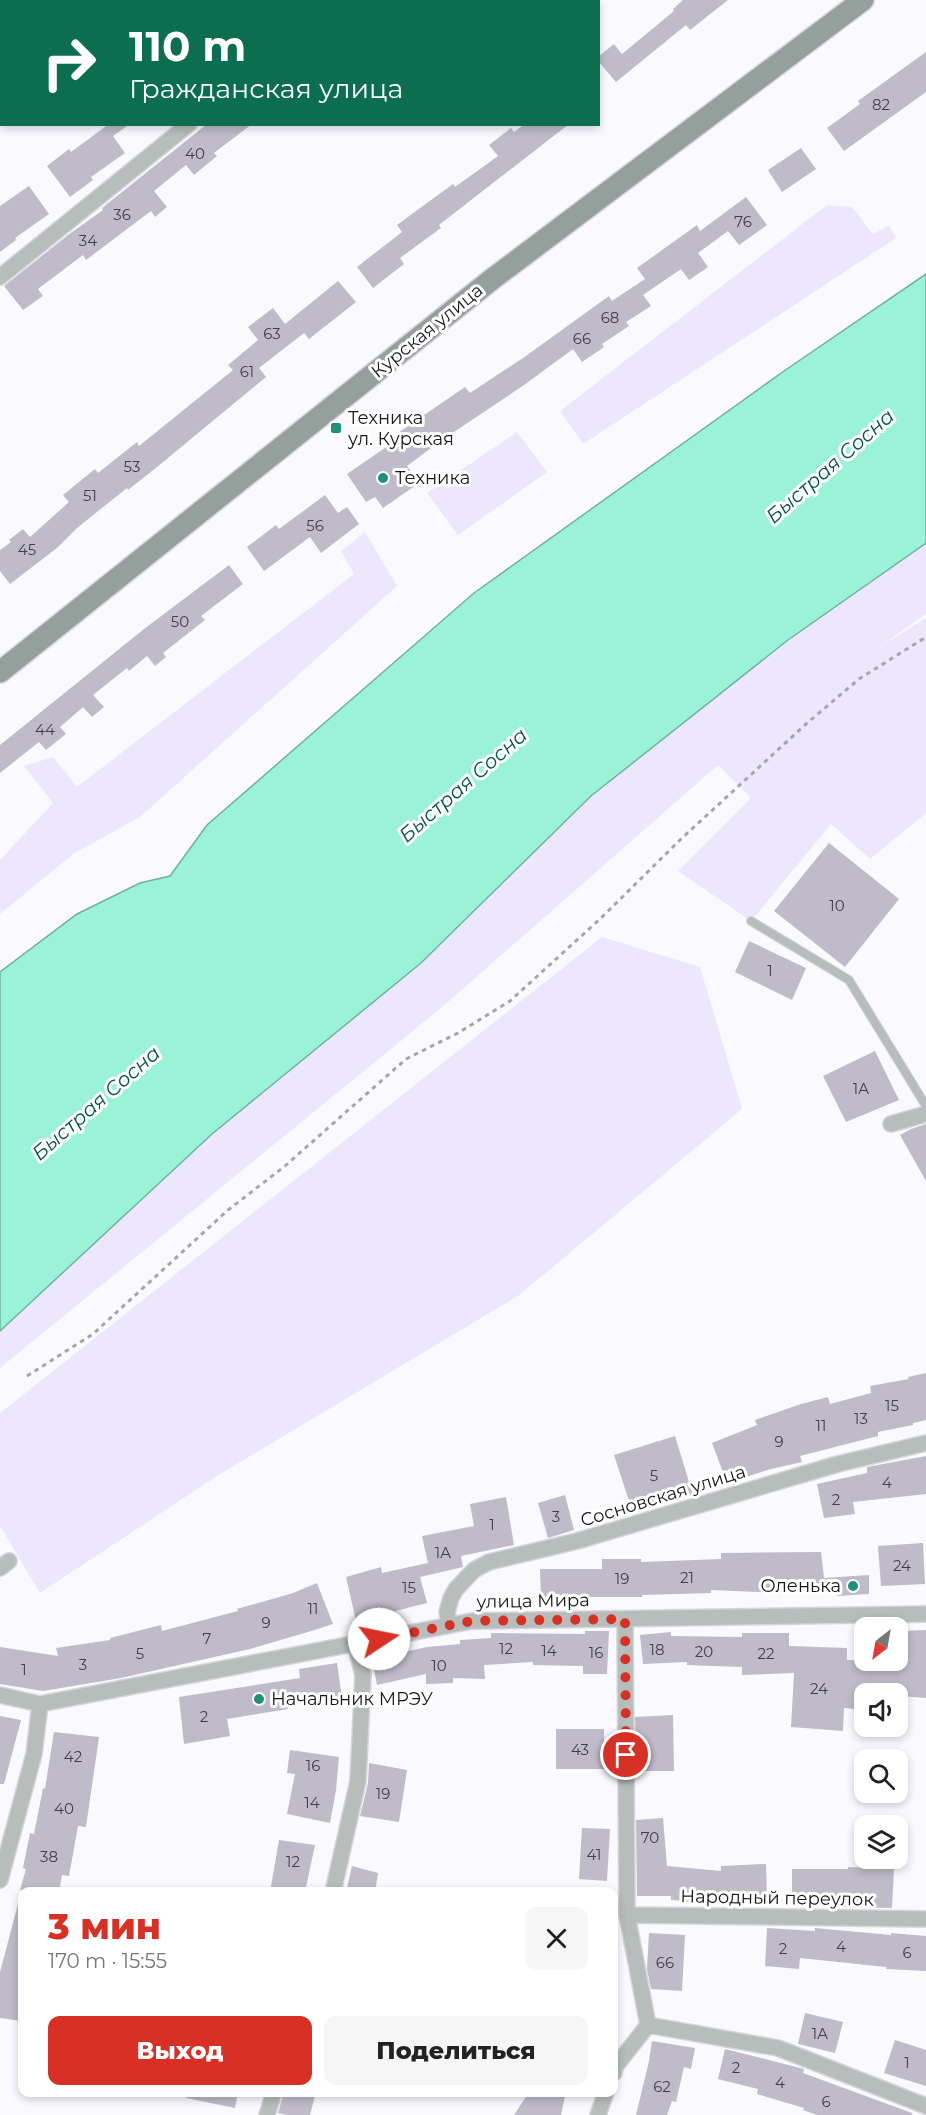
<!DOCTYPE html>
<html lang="ru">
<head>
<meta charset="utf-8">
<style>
	:root { --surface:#fff; --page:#f6f6f6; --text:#222; --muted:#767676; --accent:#d93025 }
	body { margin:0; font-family:Montserrat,sans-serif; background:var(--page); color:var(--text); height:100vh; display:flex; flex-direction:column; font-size:22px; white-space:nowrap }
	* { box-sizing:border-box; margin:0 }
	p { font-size:20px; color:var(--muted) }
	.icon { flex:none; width:33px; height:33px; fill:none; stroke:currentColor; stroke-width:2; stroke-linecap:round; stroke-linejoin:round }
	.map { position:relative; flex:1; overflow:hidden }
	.sheet { position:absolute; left:18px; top:1887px; width:600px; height:210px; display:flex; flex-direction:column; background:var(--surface); border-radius:12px; box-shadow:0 3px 9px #0003 }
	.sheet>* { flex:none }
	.banner { position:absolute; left:0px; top:0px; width:600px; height:126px; box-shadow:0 3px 9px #0003; background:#0b6e4f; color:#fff; overflow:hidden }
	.needle { width:39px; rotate:211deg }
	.tools { position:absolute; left:854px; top:1617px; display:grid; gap:12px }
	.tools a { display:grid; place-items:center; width:54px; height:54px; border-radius:12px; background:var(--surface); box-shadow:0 3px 9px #0003; font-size:30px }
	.pin { position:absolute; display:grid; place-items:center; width:51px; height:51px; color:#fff; margin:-26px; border:3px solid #fff; border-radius:50%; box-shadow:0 2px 6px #0007 }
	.me { position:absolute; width:66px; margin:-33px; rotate:79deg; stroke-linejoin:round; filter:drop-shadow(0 0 4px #0008) }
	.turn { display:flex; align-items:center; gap:21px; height:126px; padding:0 30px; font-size:27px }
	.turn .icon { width:78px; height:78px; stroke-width:2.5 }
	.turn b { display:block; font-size:42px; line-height:51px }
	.round { display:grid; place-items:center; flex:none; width:63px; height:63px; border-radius:12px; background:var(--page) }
	.headline { display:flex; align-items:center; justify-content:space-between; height:102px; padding:0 30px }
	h1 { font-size:36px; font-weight:800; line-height:45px; color:var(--accent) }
	.primary-button { display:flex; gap:12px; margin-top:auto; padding:12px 30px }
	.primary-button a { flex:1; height:69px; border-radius:12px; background:var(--accent); color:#fff; font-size:24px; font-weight:800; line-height:69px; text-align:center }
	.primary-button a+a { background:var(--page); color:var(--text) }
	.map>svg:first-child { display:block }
	.green { fill:#ede6ff }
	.water { fill:#9af3d6; stroke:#73b19e; stroke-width:1.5 }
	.building { fill:#bfbbc9 }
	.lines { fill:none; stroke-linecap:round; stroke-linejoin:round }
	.lane-casing { stroke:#d6d5da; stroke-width:10 }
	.street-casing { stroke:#d6d5da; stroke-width:18 }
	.secondary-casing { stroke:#d6d5da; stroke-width:24 }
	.path { stroke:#a6a5ab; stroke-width:3; stroke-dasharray:4.5 4.5; stroke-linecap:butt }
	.lane { stroke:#b6bdbb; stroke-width:8 }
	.street { stroke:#b6bdbb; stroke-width:15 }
	.secondary { stroke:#95a09c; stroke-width:21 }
	.route { stroke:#d93025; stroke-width:10; stroke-dasharray:0 18 }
	.poi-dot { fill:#1c9276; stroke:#fff; stroke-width:2 }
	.labels { text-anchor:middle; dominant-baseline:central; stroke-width:6; stroke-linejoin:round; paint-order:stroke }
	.number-label { font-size:15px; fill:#413f46 }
	.street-label { font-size:18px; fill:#17161a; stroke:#fff }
	.poi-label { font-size:18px; fill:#17161a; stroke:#fff; text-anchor:start }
	.water-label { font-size:20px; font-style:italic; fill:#015240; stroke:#fff }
</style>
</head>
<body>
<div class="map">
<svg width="926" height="2115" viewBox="0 0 926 2115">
	<rect width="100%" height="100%" fill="#faf9ff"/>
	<path class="green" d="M 827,205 L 852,207 L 873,234 L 889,226 L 896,238 L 583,444 L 560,411 Z
		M 517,432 L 547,472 L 458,535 L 427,493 Z
		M 365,532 L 397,586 L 140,817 L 73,854 L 0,914 L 0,860 L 53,803 L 24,766 L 53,757 L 77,787 L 354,574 L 341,551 Z
		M 926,543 L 926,614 L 876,649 L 926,618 L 926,813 L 870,859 L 831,824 L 751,921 L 678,871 L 751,798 L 718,765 L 441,1008 L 0,1368 L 0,1331 L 212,1134 L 421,963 L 591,796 L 788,640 Z
		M 602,937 L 700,967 L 742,1109 L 518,1296 L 220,1474 L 40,1593 L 0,1526 L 0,1413 Z"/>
	<path class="water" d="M 926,274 L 926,543 L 788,640 L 591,796 L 421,963 L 212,1134 L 0,1331 L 0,972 L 77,914 L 140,883 L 170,876 L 207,825 L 474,593 L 784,371 Z"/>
	<path class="building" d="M 683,0 L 728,0 L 690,30 L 686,25 L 616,82 L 598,61 L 598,57 L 614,44 L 622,54 L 674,11 L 673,9 Z
		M 926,52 L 926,92 L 844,151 L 827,128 L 860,104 L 858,101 Z
		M 109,124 L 130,124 L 113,136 L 125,153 L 91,177 L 93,180 L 70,197 L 47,166 L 69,149 L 71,152 Z
		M 207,124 L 252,124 L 214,153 L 217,156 L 194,175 L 186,165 L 154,191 L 167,207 L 155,217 L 151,211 L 86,260 L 83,255 L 38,289 L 43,296 L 23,310 L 4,286 L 68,235 L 103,210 L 102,208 Z
		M 525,124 L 569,124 L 439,225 L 441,228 L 400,258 L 404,264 L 373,288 L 357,267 L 402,232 L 397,225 L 453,184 L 455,187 L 498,156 L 489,145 L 511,128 L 514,132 Z
		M 801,148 L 816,169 L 782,192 L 768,170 Z
		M 29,186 L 49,214 L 15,238 L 16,240 L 0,252 L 0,206 Z
		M 746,197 L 767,225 L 739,245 L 728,231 L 698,253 L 708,267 L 689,280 L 681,269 L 643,295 L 651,306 L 626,322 L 629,326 L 602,344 L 604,347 L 582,362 L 573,349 L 524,385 L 439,442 L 407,466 L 419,483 L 383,508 L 375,497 L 366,502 L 347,474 L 395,441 L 392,437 L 465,387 L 470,393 L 523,358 L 609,296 L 612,301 L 645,279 L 637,268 L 697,225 L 700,231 Z
		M 338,281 L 356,302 L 309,339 L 304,333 L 259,368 L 266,377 L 157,467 L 128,490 L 127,488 L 77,528 L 57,548 L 10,584 L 0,571 L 0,550 L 11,542 L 9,540 L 23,529 L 30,537 L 69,502 L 63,495 L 95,469 L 98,473 L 137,442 L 139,446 L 233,370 L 228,365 L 258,340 L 248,327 L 273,308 L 285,324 Z
		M 325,495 L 338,513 L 347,507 L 359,524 L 321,553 L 310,537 L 264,571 L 247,547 L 276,525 L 279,529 Z
		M 229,565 L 243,584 L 201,616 L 205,620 L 163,653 L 166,657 L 155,666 L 147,656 L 129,671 L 127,668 L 93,695 L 104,707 L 92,717 L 83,707 L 60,727 L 66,734 L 46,750 L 39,742 L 0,773 L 0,745 L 144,629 Z
		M 829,843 L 899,899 L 845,967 L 774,911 Z
		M 749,941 L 806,968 L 792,1000 L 735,972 Z
		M 875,1051 L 899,1100 L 846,1122 L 823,1076 Z
		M 926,1124 L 926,1181 L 900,1135 L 911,1129 Z
		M 926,1373 L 926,1420 L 913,1423 L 913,1425 L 878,1432 L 878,1436 L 800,1456 L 802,1462 L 771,1469 L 727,1483 L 712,1443 L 757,1425 L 755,1420 L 801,1404 L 828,1397 L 830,1404 L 871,1393 L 870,1386 L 909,1379 L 908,1377 Z
		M 675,1436 L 693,1495 L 633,1513 L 614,1455 Z
		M 926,1456 L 926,1494 L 853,1502 L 855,1514 L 824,1518 L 817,1484 L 867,1473 L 867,1467 Z
		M 565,1495 L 574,1530 L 548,1538 L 538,1503 Z
		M 506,1497 L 514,1545 L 461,1556 L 463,1567 L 420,1577 L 427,1603 L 356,1621 L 346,1577 L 381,1567 L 382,1573 L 428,1563 L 422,1536 L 474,1526 L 470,1504 Z
		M 923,1543 L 925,1584 L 881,1586 L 878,1546 Z
		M 821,1552 L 824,1578 L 869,1575 L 869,1594 L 837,1596 L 837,1590 L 781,1593 L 711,1590 L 711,1593 L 642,1595 L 642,1597 L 541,1597 L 540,1569 L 602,1569 L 602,1559 L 641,1559 L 641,1562 L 721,1559 L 721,1553 Z
		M 317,1583 L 333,1624 L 308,1632 L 250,1649 L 121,1678 L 43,1691 L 0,1684 L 0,1647 L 58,1656 L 56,1648 L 110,1640 L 110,1638 L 161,1625 L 162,1631 L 238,1611 L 237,1609 L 293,1593 Z
		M 926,1630 L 926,1698 L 900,1696 L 901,1694 L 864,1694 L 864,1710 L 844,1708 L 843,1731 L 791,1727 L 794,1673 L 742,1675 L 742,1667 L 687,1665 L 687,1662 L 643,1664 L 640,1635 L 671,1632 L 671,1636 L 742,1637 L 742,1633 L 789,1633 L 789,1646 L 847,1648 L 847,1660 L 897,1660 L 897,1633 L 903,1633 L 904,1631 Z
		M 585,1631 L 609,1631 L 607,1674 L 583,1674 L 583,1666 L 533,1665 L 533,1662 L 484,1665 L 485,1679 L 453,1678 L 453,1683 L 426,1684 L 426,1674 L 377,1685 L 372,1659 L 427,1647 L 460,1644 L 460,1640 L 491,1638 L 491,1633 L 585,1634 Z
		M 337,1663 L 342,1698 L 287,1704 L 288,1709 L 227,1719 L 230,1736 L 184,1744 L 179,1697 L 300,1678 L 299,1669 Z
		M 673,1715 L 674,1771 L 636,1771 L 635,1717 Z
		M 0,1716 L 21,1720 L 4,1784 L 0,1784 Z
		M 556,1729 L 604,1729 L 604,1769 L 556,1769 Z
		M 54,1732 L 99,1737 L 86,1827 L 78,1826 L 69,1876 L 62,1875 L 59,1892 L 20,1890 L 26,1869 L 23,1868 L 30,1833 L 34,1834 L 43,1788 L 45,1789 Z
		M 290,1750 L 339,1757 L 336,1790 L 330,1823 L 287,1814 L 295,1774 L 287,1773 Z
		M 369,1763 L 407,1770 L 399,1822 L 360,1816 L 368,1783 Z
		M 663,1818 L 667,1866 L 721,1871 L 721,1866 L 766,1864 L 767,1899 L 707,1901 L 707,1903 L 671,1900 L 671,1896 L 637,1896 L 636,1820 Z
		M 582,1828 L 610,1829 L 607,1881 L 579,1879 Z
		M 279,1840 L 315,1845 L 305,1892 L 270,1892 Z
		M 352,1866 L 378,1873 L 375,1892 L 346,1892 Z
		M 848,1867 L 894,1869 L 892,1908 L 845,1907 L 846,1900 L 792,1900 L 792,1869 L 848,1869 Z
		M 18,1904 L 22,1904 L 22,2021 L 0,2018 L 0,1972 Z
		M 767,1928 L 815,1931 L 815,1928 L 891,1935 L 891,1933 L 926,1936 L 926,1971 L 886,1969 L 886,1967 L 800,1958 L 799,1969 L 765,1966 Z
		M 649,1933 L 685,1935 L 682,1991 L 651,1989 L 647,1969 Z
		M 805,2013 L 843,2022 L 835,2053 L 798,2044 Z
		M 895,2040 L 926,2050 L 926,2086 L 884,2073 Z
		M 652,2041 L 695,2048 L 691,2069 L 684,2067 L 676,2102 L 672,2101 L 667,2115 L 636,2115 L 649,2061 Z
		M 725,2049 L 804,2069 L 803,2073 L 912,2113 L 912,2115 L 817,2115 L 803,2110 L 804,2108 L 757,2094 L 758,2089 L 718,2079 Z
		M 187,2092 L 238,2092 L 235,2108 L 186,2098 Z
		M 284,2092 L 316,2092 L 310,2115 L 287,2115 L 278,2113 Z
		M 529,2092 L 566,2092 L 561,2115 L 514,2115 Z"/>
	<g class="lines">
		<defs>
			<path id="lane" d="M 751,921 L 849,980 L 926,1106"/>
			<path id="street" d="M 0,277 L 189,124
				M 891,1124 L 926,1114
				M 0,1568 L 9,1561
				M 449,1625 L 447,1612 L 451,1598 L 456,1589 L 474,1570 L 489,1562 L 577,1541 L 838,1464 L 926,1443
				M 0,1695 L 40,1704 L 472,1621 L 926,1614
				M 0,1880 L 34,1754 L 40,1704
				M 333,1892 L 358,1781 L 363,1675 L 355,1643
				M 627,1915 L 926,1919
				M 648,2025 L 778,2048 L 926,2106
				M 614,2073 L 615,2067 L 648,2025 L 627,1915 L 625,1619
				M 267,2115 L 274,2092
				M 598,2115 L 606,2092"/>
			<path id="secondary" d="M 0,672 L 491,280 L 863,0"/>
		</defs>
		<use href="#lane" class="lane-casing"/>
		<use href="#street" class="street-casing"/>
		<use href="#secondary" class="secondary-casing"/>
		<path class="path" d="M 27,1376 L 93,1334 L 228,1210 L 285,1166 L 406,1059 L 458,1033 L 510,1001 L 600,919 L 681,839 L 806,724 L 859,679 L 926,637"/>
		<use href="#lane" class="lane"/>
		<use href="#street" class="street"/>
		<use href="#secondary" class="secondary"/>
	</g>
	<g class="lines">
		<path class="route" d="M 379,1639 L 472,1621 L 625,1619 L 626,1755"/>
	</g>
	<g class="poi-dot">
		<rect x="330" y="422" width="12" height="12" rx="3"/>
		<circle cx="383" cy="478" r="6"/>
		<circle cx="853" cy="1586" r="6"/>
		<circle cx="259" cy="1699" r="6"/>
	</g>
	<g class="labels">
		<g class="number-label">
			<text x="881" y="104">82</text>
			<text x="195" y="153">40</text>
			<text x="122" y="214">36</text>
			<text x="743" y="221">76</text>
			<text x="88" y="240">34</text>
			<text x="610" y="317">68</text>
			<text x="272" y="333">63</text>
			<text x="582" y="338">66</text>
			<text x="247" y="371">61</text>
			<text x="132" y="466">53</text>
			<text x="90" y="495">51</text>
			<text x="315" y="525">56</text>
			<text x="27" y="549">45</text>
			<text x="180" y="621">50</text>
			<text x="45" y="729">44</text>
			<text x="837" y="905">10</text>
			<text x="770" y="970">1</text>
			<text x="861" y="1088">1А</text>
			<text x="892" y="1405">15</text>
			<text x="861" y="1418">13</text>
			<text x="821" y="1425">11</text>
			<text x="779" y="1441">9</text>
			<text x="654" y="1475">5</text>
			<text x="887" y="1482">4</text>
			<text x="836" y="1499">2</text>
			<text x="556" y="1516">3</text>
			<text x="492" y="1524">1</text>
			<text x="443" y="1552">1А</text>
			<text x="902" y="1565">24</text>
			<text x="687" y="1577">21</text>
			<text x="622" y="1578">19</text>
			<text x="409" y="1587">15</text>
			<text x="313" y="1608">11</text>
			<text x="266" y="1622">9</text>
			<text x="207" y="1638">7</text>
			<text x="506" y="1648">12</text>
			<text x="657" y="1649">18</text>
			<text x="549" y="1650">14</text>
			<text x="704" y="1651">20</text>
			<text x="596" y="1652">16</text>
			<text x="140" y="1653">5</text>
			<text x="766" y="1653">22</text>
			<text x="83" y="1664">3</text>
			<text x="439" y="1665">10</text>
			<text x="24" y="1669">1</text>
			<text x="819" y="1688">24</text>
			<text x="204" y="1716">2</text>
			<text x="580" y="1749">43</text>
			<text x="73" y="1756">42</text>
			<text x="313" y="1765">16</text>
			<text x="383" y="1793">19</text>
			<text x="312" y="1802">14</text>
			<text x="64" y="1808">40</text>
			<text x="650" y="1837">70</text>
			<text x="594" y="1854">41</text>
			<text x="49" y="1856">38</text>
			<text x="293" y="1861">12</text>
			<text x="841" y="1946">4</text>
			<text x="783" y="1948">2</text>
			<text x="907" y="1952">6</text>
			<text x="665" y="1962">66</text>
			<text x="820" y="2033">1А</text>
			<text x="907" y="2062">1</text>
			<text x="736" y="2067">2</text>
			<text x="780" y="2082">4</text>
			<text x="662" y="2086">62</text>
			<text x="826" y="2101">6</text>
		</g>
		<g class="street-label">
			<text transform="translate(427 331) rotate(-39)">Курская улица</text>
			<text transform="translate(663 1496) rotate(-17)">Сосновская улица</text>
			<text transform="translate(533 1601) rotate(-1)">улица Мира</text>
			<text transform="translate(777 1898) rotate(1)">Народный переулок</text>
		</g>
		<g class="poi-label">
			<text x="348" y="418">Техника<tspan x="348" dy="21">ул. Курская</tspan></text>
			<text x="395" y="478">Техника</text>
			<text x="841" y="1586" text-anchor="end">Оленька</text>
			<text x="271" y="1699">Начальник МРЭУ</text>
		</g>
		<g class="water-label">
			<text transform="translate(830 466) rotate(-41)">Быстрая Сосна</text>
			<text transform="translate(463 785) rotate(-41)">Быстрая Сосна</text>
			<text transform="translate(96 1103) rotate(-41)">Быстрая Сосна</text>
		</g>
	</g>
</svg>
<div class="tools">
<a><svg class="needle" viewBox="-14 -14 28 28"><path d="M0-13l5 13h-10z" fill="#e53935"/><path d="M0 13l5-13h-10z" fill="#767676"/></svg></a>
<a><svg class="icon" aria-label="sound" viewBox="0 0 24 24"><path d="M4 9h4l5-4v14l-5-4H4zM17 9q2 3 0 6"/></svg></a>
<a><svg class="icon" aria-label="search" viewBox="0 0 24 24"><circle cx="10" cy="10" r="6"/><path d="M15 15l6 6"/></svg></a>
<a><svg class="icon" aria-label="layers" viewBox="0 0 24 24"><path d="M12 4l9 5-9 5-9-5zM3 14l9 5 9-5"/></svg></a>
</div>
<div class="pin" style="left:626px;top:1755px;background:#d93025"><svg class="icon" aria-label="arrive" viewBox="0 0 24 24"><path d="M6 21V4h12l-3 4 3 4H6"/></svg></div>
<svg class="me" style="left:379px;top:1639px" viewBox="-20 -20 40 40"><circle r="19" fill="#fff"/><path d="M0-13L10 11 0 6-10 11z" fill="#d93025"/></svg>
<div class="banner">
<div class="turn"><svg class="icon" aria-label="right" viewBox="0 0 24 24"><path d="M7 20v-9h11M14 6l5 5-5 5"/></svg><div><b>110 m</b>Гражданская улица</div></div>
</div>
<section class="sheet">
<div class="headline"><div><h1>3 мин</h1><p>170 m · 15:55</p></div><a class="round"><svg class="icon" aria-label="close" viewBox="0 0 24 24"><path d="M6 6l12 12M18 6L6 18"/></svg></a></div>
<div class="primary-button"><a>Выход</a><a>Поделиться</a></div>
</section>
</div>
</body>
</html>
